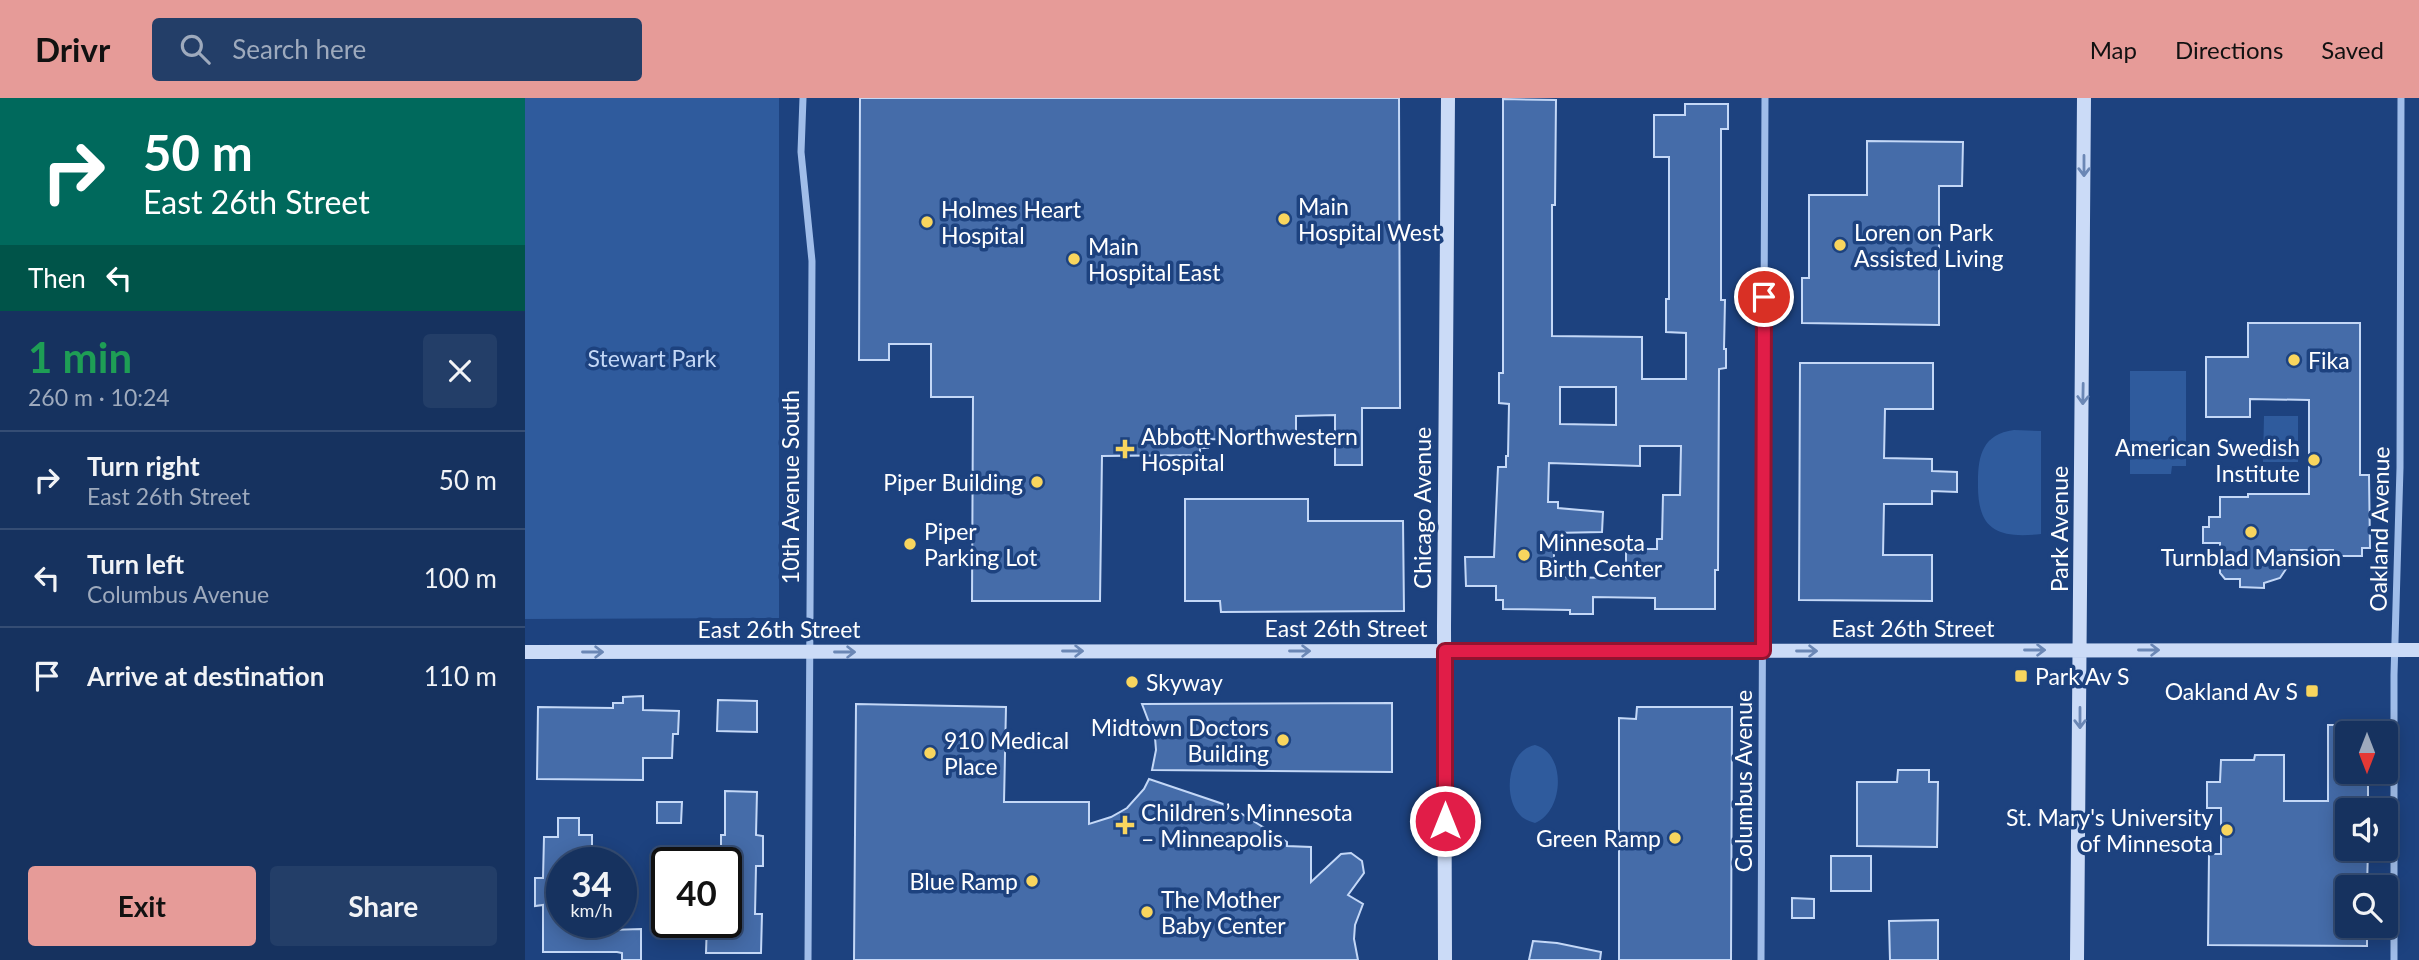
<!DOCTYPE html>
<html lang="en">
<head>
<meta charset="utf-8">
<style>
	:root { --surface:#16325f; --page:#233e68; --text:#f1f3f6; --muted:#9eaabd; --line:#354d74; --accent:#e69b98 }
	body { margin:0; font-family:Lato,sans-serif; background:var(--page); color:var(--text); height:100vh; display:flex; flex-direction:column; font-size:26px; white-space:nowrap }
	* { box-sizing:border-box; margin:0 }
	p { font-size:23px; color:var(--muted) }
	.icon { flex:none; width:38px; height:38px; fill:none; stroke:currentColor; stroke-width:2; stroke-linecap:round; stroke-linejoin:round }
	.map { position:relative; flex:1; overflow:hidden }
	.sheet { display:flex; flex-direction:column; background:var(--surface); width:525px }
	.sheet>* { flex:none }
	.banner { background:#00695c; color:#fff; overflow:hidden }
	.needle { width:46px; rotate:180deg }
	.tools { position:absolute; left:1810px; top:623px; display:grid; gap:14px }
	.tools a { display:grid; place-items:center; width:63px; height:63px; border-radius:7px; background:var(--surface); box-shadow:0 4px 18px #0003,0 0 0 2px var(--line); font-size:35px }
	.speed { position:absolute; left:21px; top:749px; display:flex; gap:14px; font-size:35px; font-weight:700; text-align:center }
	.speed>* { display:grid; place-content:center; width:91px; height:91px; border-radius:50%; background:var(--surface); box-shadow:0 4px 18px #0003,0 0 0 2px var(--line); line-height:1 }
	.speed small { font-size:18px; font-weight:400 }
	.speed .limit { border:4px solid #111; border-radius:10px; background:#fff; color:#111 }
	.pin { position:absolute; display:grid; place-items:center; width:60px; height:60px; color:#fff; margin:-30px; border:4px solid #fff; border-radius:50%; box-shadow:0 2px 7px #0007 }
	.me { position:absolute; width:77px; margin:-38px; rotate:0deg; stroke-linejoin:round; filter:drop-shadow(0 0 5px #0008) }
	.turn { display:flex; align-items:center; gap:24px; height:147px; padding:0 28px; font-size:32px }
	.turn .icon { width:91px; height:91px; stroke-width:2.5 }
	.turn b { display:block; font-size:49px; line-height:60px }
	.then { display:flex; align-items:center; height:66px; padding:0 28px; background:#0003; gap:14px; font-size:26px }
	.round { display:grid; place-items:center; flex:none; width:74px; height:74px; border-radius:7px; background:var(--page) }
	.overview { display:flex; align-items:center; justify-content:space-between; height:119px; padding:0 28px }
	h1 { font-size:42px; font-weight:700; line-height:52px; color:#1e9e55 }
	.cta { display:flex; gap:14px; margin-top:auto; padding:14px 28px }
	.cta a { flex:1; height:80px; border-radius:7px; background:var(--accent); color:#111; font-size:28px; font-weight:700; line-height:80px; text-align:center }
	.cta a+a { background:var(--page); color:var(--text) }
	ul { padding:0; list-style:none }
	li { display:flex; align-items:center; gap:21px; height:98px; padding:0 28px; border-top:2px solid var(--line) }
	li div { flex:1 }
	li b { display:block; font-size:26px }
	li em { font-style:normal }
	header { display:flex; align-items:center; gap:42px; box-sizing:border-box; height:98px; padding:0 35px; background:var(--accent); color:#111 }
	header strong { font-size:33px }
	nav { display:flex; gap:38px; margin-inline-start:auto; font-size:24px }
	.search { width:490px; height:63px; background:var(--page); display:flex; align-items:center; gap:18px; box-sizing:border-box; padding:0 24px; border-radius:7px; color:var(--muted); font-size:26px }
	main { display:flex; flex:1; min-height:0 }
	.map>svg:first-child { display:block }
	.green { fill:#2f5b9d }
	.building { fill:#456ca9; stroke:#c4d8f7; stroke-width:2; fill-rule:evenodd }
	.lines { fill:none; stroke-linecap:round; stroke-linejoin:round }
	.street { stroke:#a0bde9; stroke-width:7 }
	.secondary { stroke:#cbdbf7; stroke-width:14 }
	.oneway { stroke:#6b87b5 }
	.route-casing { stroke:#92132f; stroke-width:18 }
	.route { stroke:#e11d48; stroke-width:12 }
	.poi-dot { fill:#f8d55e; stroke:#1d427f; stroke-width:2.5 }
	.labels { text-anchor:middle; dominant-baseline:central; stroke-width:7; stroke-linejoin:round; paint-order:stroke }
	.poi-label { font-size:23px; fill:#fff; stroke:#1d427f; text-anchor:start }
	.park-label { font-size:23px; fill:#c4d8f7; stroke:#1d427f }
	.street-label { font-size:23px; fill:#fff; stroke:#1d427f }
</style>
</head>
<body>
<header>
<strong>Drivr</strong>
<div class="search"><svg class="icon" aria-label="search" viewBox="0 0 24 24"><circle cx="10" cy="10" r="6"/><path d="M15 15l6 6"/></svg>Search here</div>
<nav><a>Map</a><a>Directions</a><a>Saved</a></nav>
</header>
<main>
<section class="sheet">
<div class="banner">
<div class="turn"><svg class="icon" aria-label="right" viewBox="0 0 24 24"><path d="M7 20v-9h11M14 6l5 5-5 5"/></svg><div><b>50 m</b>East 26th Street</div></div>
<div class="then">Then<svg class="icon" aria-label="left" viewBox="0 0 24 24"><path d="M17 20v-9H6M10 6l-5 5 5 5"/></svg></div>
</div>
<div class="overview"><div><h1>1 min</h1><p>260 m · 10:24</p></div><a class="round"><svg class="icon" aria-label="close" viewBox="0 0 24 24"><path d="M6 6l12 12M18 6L6 18"/></svg></a></div>
<ul>
<li><svg class="icon" aria-label="right" viewBox="0 0 24 24"><path d="M7 20v-9h11M14 6l5 5-5 5"/></svg><div><b>Turn right</b><p>East 26th Street</p></div><em>50 m</em></li>
<li><svg class="icon" aria-label="left" viewBox="0 0 24 24"><path d="M17 20v-9H6M10 6l-5 5 5 5"/></svg><div><b>Turn left</b><p>Columbus Avenue</p></div><em>100 m</em></li>
<li><svg class="icon" aria-label="arrive" viewBox="0 0 24 24"><path d="M6 21V4h12l-3 4 3 4H6"/></svg><div><b>Arrive at destination</b></div><em>110 m</em></li>
</ul>
<div class="cta"><a>Exit</a><a>Share</a></div>
</section>
<div class="map">
<svg width="1894" height="862" viewBox="0 0 1894 862">
	<rect width="100%" height="100%" fill="#1d427f"/>
	<path class="green" d="M 0,0 L 254,0 L 254,520 L 0,521 Z
		M 1605,273 L 1661,273 L 1661,368 L 1647,368 L 1646,376 L 1605,376 Z
		M 1739,318 L 1773,318 L 1773,364 L 1738,364 Z
		M 1489,332 L 1516,333 L 1516,436 C 1471,441 1452,431 1453,384 C 1453,357 1458,336 1489,332 Z
		M 1010,647 C 1042,655 1039,714 1010,725 C 1004,723 998,721 995,717 C 977,699 983,652 1010,647 Z"/>
	<path class="building" d="M 335,0 L 874,0 L 875,310 L 837,310 L 837,367 L 810,367 L 810,317 L 771,318 L 771,343 L 683,341 L 683,350 L 675,350 L 675,357 L 577,358 L 575,503 L 447,503 L 448,299 L 406,299 L 406,246 L 364,246 L 364,262 L 334,262 Z
		M 978,1 L 1031,2 L 1030,107 L 1027,107 L 1027,238 L 1117,239 L 1117,281 L 1161,281 L 1161,235 L 1141,234 L 1141,201 L 1144,201 L 1144,59 L 1129,59 L 1129,17 L 1160,17 L 1160,6 L 1203,6 L 1203,31 L 1196,31 L 1196,202 L 1200,202 L 1199,251 L 1201,251 L 1201,270 L 1194,271 L 1193,472 L 1190,472 L 1190,511 L 1130,511 L 1130,500 L 1068,499 L 1068,516 L 1045,516 L 1045,512 L 978,511 L 978,502 L 971,502 L 971,488 L 941,488 L 940,459 L 969,459 L 973,369 L 981,369 L 981,358 L 983,358 L 984,306 L 974,305 L 974,275 L 978,275 ZM 1035,289 L 1091,289 L 1091,327 L 1035,326 ZM 1115,348 L 1156,348 L 1155,397 L 1138,397 L 1137,441 L 1132,441 L 1132,451 L 1101,451 L 1101,478 L 1089,478 L 1089,480 L 1029,479 L 1029,435 L 1077,434 L 1078,414 L 1033,410 L 1033,404 L 1023,404 L 1024,365 L 1115,368 Z
		M 1342,43 L 1438,44 L 1437,88 L 1414,88 L 1414,227 L 1277,225 L 1277,180 L 1284,180 L 1284,97 L 1342,97 Z
		M 1723,225 L 1835,225 L 1835,377 L 1844,377 L 1845,450 L 1837,450 L 1837,458 L 1808,458 L 1808,452 L 1766,452 L 1765,465 L 1755,480 L 1739,485 L 1739,490 L 1715,489 L 1715,481 L 1700,481 L 1695,475 L 1695,445 L 1678,445 L 1678,429 L 1684,429 L 1684,419 L 1695,419 L 1695,399 L 1723,399 L 1723,396 L 1784,396 L 1784,302 L 1725,301 L 1725,319 L 1681,319 L 1681,259 L 1723,259 Z
		M 1275,265 L 1408,265 L 1408,311 L 1360,311 L 1359,360 L 1407,361 L 1407,373 L 1432,374 L 1432,394 L 1407,393 L 1407,406 L 1359,406 L 1358,457 L 1407,457 L 1407,503 L 1274,502 Z
		M 660,401 L 783,401 L 783,423 L 878,423 L 879,513 L 696,514 L 695,503 L 660,503 Z
		M 118,598 L 118,612 L 154,613 L 153,636 L 148,636 L 147,660 L 118,660 L 118,682 L 12,681 L 13,609 L 88,610 L 88,605 L 98,605 L 98,599 Z
		M 193,602 L 232,603 L 232,634 L 192,633 Z
		M 867,605 L 867,674 L 627,672 L 631,652 L 629,627 L 625,627 L 617,606 Z
		M 331,606 L 481,609 L 479,704 L 564,704 L 564,726 L 586,719 L 602,710 L 619,691 L 624,681 L 704,708 L 762,744 L 762,748 L 786,749 L 786,784 L 816,756 L 826,755 L 837,763 L 839,775 L 823,797 L 838,806 L 830,827 L 829,841 L 833,862 L 329,862 Z
		M 1112,609 L 1207,609 L 1206,862 L 1094,862 L 1094,620 L 1111,621 Z
		M 1803,627 L 1822,627 L 1822,674 L 1843,674 L 1843,712 L 1822,712 L 1822,751 L 1843,751 L 1842,789 L 1822,789 L 1822,828 L 1842,828 L 1842,848 L 1683,847 L 1684,756 L 1696,756 L 1696,710 L 1682,710 L 1682,684 L 1695,684 L 1696,662 L 1729,662 L 1730,657 L 1759,657 L 1759,703 L 1803,703 Z
		M 1373,672 L 1404,672 L 1404,684 L 1413,684 L 1412,749 L 1332,748 L 1332,684 L 1372,684 Z
		M 200,693 L 232,694 L 231,737 L 238,738 L 238,768 L 231,768 L 230,816 L 237,816 L 236,855 L 181,855 L 182,824 L 201,824 L 201,765 L 196,765 L 196,737 L 200,737 Z
		M 132,704 L 157,704 L 156,725 L 132,725 Z
		M 33,720 L 54,720 L 54,737 L 67,737 L 67,765 L 37,765 L 37,829 L 52,829 L 52,833 L 116,831 L 116,862 L 97,862 L 97,855 L 92,854 L 18,854 L 18,807 L 10,808 L 10,780 L 18,780 L 19,739 L 33,739 Z
		M 1306,758 L 1346,758 L 1346,793 L 1306,793 Z
		M 1267,800 L 1289,801 L 1289,820 L 1267,820 Z
		M 1413,822 L 1413,862 L 1365,862 L 1364,823 Z
		M 1008,843 L 1032,845 L 1076,854 L 1075,862 L 1004,862 Z"/>
	<g class="lines">
		<path class="street" d="M 278,0 L 276,54 L 287,163 L 283,862
			M 1236,862 L 1240,0
			M 1869,862 L 1869,577 L 1875,370 L 1876,0"/>
		<path class="secondary" d="M 0,554 L 1894,552
			M 920,862 L 919,529 L 923,0
			M 1552,862 L 1559,0"/>
	</g>
	<defs><path id="oneway-shaft" d="M-6 0H5M1.5-3L5.5 0L1.5 3" fill="none" stroke-width="1.6" stroke-linecap="round" stroke-linejoin="round" transform="scale(1.75)"/></defs>
	<g class="oneway">
		<use href="#oneway-shaft" transform="translate(1559 68) rotate(90)"/>
		<use href="#oneway-shaft" transform="translate(1558 296) rotate(91)"/>
		<use href="#oneway-shaft" transform="translate(1510 552)"/>
		<use href="#oneway-shaft" transform="translate(1624 552)"/>
		<use href="#oneway-shaft" transform="translate(548 553)"/>
		<use href="#oneway-shaft" transform="translate(775 553)"/>
		<use href="#oneway-shaft" transform="translate(1282 553)"/>
		<use href="#oneway-shaft" transform="translate(68 554)"/>
		<use href="#oneway-shaft" transform="translate(320 554)"/>
		<use href="#oneway-shaft" transform="translate(1555 620) rotate(90)"/>
	</g>
	<g class="lines">
		<defs>
			<path id="route" d="M 920,723 L 920,553 L 1238,553 L 1239,199"/>
		</defs>
		<use href="#route" class="route-casing"/>
		<use href="#route" class="route"/>
	</g>
	<g class="poi-dot">
		<circle cx="759" cy="121" r="7"/>
		<circle cx="402" cy="124" r="7"/>
		<circle cx="1315" cy="147" r="7"/>
		<circle cx="549" cy="161" r="7"/>
		<circle cx="1769" cy="262" r="7"/>
		<path d="M596.5 340.5h7v7h7v7h-7v7h-7v-7h-7v-7h7z"/>
		<circle cx="1789" cy="362" r="7"/>
		<circle cx="512" cy="384" r="7"/>
		<circle cx="1726" cy="434" r="7"/>
		<circle cx="385" cy="446" r="7"/>
		<circle cx="999" cy="457" r="7"/>
		<rect x="1489" y="571" width="14" height="14" rx="3.5"/>
		<circle cx="607" cy="584" r="7"/>
		<rect x="1780" y="586" width="14" height="14" rx="3.5"/>
		<circle cx="758" cy="642" r="7"/>
		<circle cx="405" cy="655" r="7"/>
		<path d="M596.5 716.5h7v7h7v7h-7v7h-7v-7h-7v-7h7z"/>
		<circle cx="1702" cy="732" r="7"/>
		<circle cx="1150" cy="740" r="7"/>
		<circle cx="507" cy="783" r="7"/>
		<circle cx="622" cy="814" r="7"/>
	</g>
	<g class="labels">
		<g class="poi-label">
			<text x="773" y="108">Main<tspan x="773" dy="26">Hospital West</tspan></text>
			<text x="416" y="111">Holmes Heart<tspan x="416" dy="26">Hospital</tspan></text>
			<text x="1329" y="134">Loren on Park<tspan x="1329" dy="26">Assisted Living</tspan></text>
			<text x="563" y="148">Main<tspan x="563" dy="26">Hospital East</tspan></text>
			<text x="1783" y="262">Fika</text>
			<text x="616" y="338">Abbott Northwestern<tspan x="616" dy="26">Hospital</tspan></text>
			<text x="1775" y="349" text-anchor="end">American Swedish<tspan x="1775" dy="26">Institute</tspan></text>
			<text x="498" y="384" text-anchor="end">Piper Building</text>
			<text x="399" y="433">Piper<tspan x="399" dy="26">Parking Lot</tspan></text>
			<text x="1013" y="444">Minnesota<tspan x="1013" dy="26">Birth Center</tspan></text>
			<text x="1726" y="459" text-anchor="middle">Turnblad Mansion</text>
			<text x="1510" y="578">Park Av S</text>
			<text x="621" y="584">Skyway</text>
			<text x="1773" y="593" text-anchor="end">Oakland Av S</text>
			<text x="744" y="629" text-anchor="end">Midtown Doctors<tspan x="744" dy="26">Building</tspan></text>
			<text x="419" y="642">910 Medical<tspan x="419" dy="26">Place</tspan></text>
			<text x="616" y="714">Children’s Minnesota<tspan x="616" dy="26">– Minneapolis</tspan></text>
			<text x="1688" y="719" text-anchor="end">St. Mary's University<tspan x="1688" dy="26">of Minnesota</tspan></text>
			<text x="1136" y="740" text-anchor="end">Green Ramp</text>
			<text x="493" y="783" text-anchor="end">Blue Ramp</text>
			<text x="636" y="801">The Mother<tspan x="636" dy="26">Baby Center</tspan></text>
		</g>
		<g class="park-label">
			<text x="127" y="260">Stewart Park</text>
		</g>
		<g class="street-label">
			<text transform="translate(265 389) rotate(-90)">10th Avenue South</text>
			<text transform="translate(897 410) rotate(-90)">Chicago Avenue</text>
			<text transform="translate(1534 431) rotate(-90)">Park Avenue</text>
			<text transform="translate(1854 431) rotate(-89)">Oakland Avenue</text>
			<text x="821" y="530">East 26th Street</text>
			<text x="1388" y="530">East 26th Street</text>
			<text x="254" y="531">East 26th Street</text>
			<text transform="translate(1218 683) rotate(-90)">Columbus Avenue</text>
		</g>
	</g>
</svg>
<div class="tools">
<a><svg class="needle" viewBox="-14 -14 28 28"><path d="M0-13l5 13h-10z" fill="#e53935"/><path d="M0 13l5-13h-10z" fill="#9eaabd"/></svg></a>
<a><svg class="icon" aria-label="sound" viewBox="0 0 24 24"><path d="M4 9h4l5-4v14l-5-4H4zM17 9q2 3 0 6"/></svg></a>
<a><svg class="icon" aria-label="search" viewBox="0 0 24 24"><circle cx="10" cy="10" r="6"/><path d="M15 15l6 6"/></svg></a>
</div>
<div class="speed"><div>34<small>km/h</small></div><div class="limit">40</div></div>
<div class="pin" style="left:1239px;top:199px;background:#d93025"><svg class="icon" aria-label="arrive" viewBox="0 0 24 24"><path d="M6 21V4h12l-3 4 3 4H6"/></svg></div>
<svg class="me" style="left:920px;top:723px" viewBox="-20 -20 40 40"><circle r="17" fill="#e11d48" stroke="#fff" stroke-width="3"/><path d="M0-11L8 9 0 5-8 9z" fill="#fff"/></svg>
</div>
</main>
</body>
</html>
